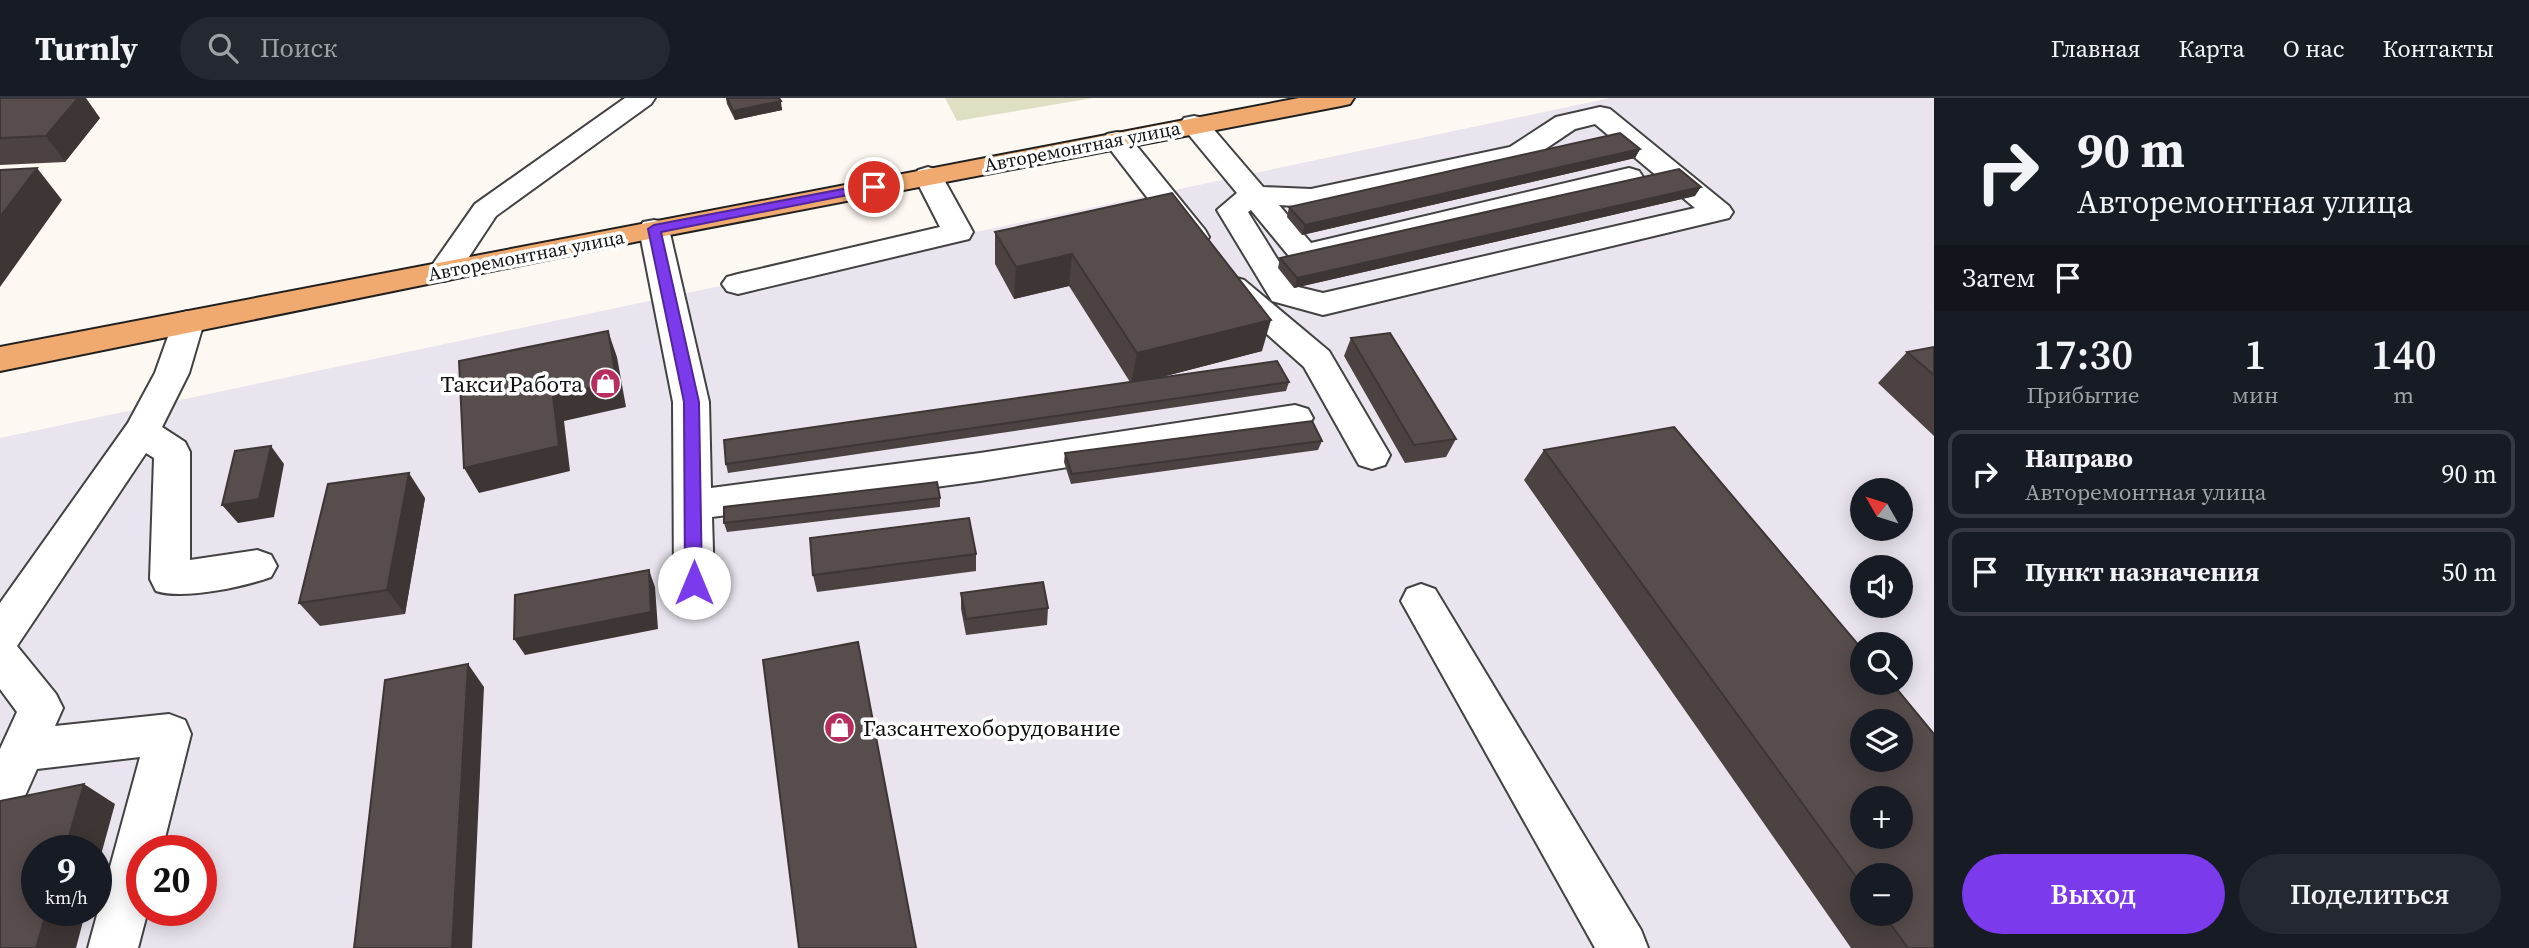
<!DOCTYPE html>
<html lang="ru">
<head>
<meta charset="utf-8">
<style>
	:root { --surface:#171b24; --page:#242831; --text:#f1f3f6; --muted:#9ea1a6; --line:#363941; --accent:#7c3aed }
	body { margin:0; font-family:"Source Serif 4",serif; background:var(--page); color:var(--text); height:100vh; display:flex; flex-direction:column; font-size:26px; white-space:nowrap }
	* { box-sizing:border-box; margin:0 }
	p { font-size:23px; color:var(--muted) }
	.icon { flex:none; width:38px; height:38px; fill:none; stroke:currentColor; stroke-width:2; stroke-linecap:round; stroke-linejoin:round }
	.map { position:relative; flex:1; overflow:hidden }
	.sheet { display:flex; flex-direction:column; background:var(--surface); width:595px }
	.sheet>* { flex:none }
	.guide { background:#171b24; color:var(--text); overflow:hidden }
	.needle { width:46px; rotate:309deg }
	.buttons { position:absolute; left:1850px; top:380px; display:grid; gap:14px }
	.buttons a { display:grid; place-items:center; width:63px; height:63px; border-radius:50%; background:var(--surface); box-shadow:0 4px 18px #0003; font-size:35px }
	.speed { position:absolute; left:21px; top:737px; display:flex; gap:14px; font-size:35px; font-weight:700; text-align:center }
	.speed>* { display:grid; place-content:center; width:91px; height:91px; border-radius:50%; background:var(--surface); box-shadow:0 4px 18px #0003; line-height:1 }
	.speed small { font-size:18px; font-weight:400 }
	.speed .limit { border:10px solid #d22; background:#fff; color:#111 }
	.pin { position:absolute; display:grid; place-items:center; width:60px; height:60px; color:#fff; margin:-30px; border:4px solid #fff; border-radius:50%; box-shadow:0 2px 7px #0007 }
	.me { position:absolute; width:77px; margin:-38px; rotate:0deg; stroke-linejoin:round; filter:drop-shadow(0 0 5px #0008) }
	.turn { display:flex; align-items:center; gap:24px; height:147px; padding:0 28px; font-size:32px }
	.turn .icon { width:91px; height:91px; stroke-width:2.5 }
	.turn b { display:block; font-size:49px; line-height:60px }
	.then { display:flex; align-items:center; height:66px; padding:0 28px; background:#0003; gap:14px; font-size:26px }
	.eta { display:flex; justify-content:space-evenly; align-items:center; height:119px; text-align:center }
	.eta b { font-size:42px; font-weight:600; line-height:49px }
	.button { display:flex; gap:14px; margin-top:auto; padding:14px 28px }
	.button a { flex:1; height:80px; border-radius:42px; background:var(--accent); color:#fff; font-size:28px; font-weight:600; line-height:80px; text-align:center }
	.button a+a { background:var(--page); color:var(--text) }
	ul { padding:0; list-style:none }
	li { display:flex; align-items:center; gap:21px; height:88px; margin:0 14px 10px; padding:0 14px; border:4px solid var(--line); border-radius:14px }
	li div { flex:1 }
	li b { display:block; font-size:26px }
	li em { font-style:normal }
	header { display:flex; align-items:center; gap:42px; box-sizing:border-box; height:98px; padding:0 35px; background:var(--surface); border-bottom:2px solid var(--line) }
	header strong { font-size:33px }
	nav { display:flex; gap:38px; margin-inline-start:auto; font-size:24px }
	.search { width:490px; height:63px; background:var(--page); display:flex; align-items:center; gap:18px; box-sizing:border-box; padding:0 24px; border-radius:38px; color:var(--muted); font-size:26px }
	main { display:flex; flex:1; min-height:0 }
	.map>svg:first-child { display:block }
	.industrial { fill:#e9e4ed; fill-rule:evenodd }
	.cemetery { fill:#dfe0c3 }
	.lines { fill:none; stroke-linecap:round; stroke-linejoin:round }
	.minor-casing { stroke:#424242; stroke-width:4 }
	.major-casing { stroke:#202020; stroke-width:4 }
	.minor { fill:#fff; fill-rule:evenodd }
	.major { fill:#f0aa70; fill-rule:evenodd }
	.wall { fill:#4b4241; fill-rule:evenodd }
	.shaded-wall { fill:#3d3635 }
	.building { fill:#574d4c; stroke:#3d3635; stroke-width:2; fill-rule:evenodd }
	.route { fill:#7c3aed; stroke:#51269a; stroke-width:2 }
	.labels { text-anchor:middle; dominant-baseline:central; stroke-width:7; stroke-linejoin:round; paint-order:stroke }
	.far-street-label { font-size:19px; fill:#0f0f0f; stroke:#fff }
	.poi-label { font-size:23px; fill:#0f0f0f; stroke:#fff; text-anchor:end }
</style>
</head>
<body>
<header>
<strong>Turnly</strong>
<div class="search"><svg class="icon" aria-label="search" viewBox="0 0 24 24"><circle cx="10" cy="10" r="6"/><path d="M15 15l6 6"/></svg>Поиск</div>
<nav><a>Главная</a><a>Карта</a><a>О нас</a><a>Контакты</a></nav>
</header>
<main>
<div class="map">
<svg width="1934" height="850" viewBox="0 0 1934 850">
	<rect width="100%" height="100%" fill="#fef8f2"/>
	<path class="industrial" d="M 1610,0 L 1934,0 L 1934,850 L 0,850 L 0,340 ZM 1862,392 L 1900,392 L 1900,430 L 1862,430 ZM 1862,469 L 1900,469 L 1900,508 L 1862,508 ZM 1862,546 L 1900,546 L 1900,584 L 1862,584 ZM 1862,623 L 1900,623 L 1900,662 L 1862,662 ZM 1862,700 L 1900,700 L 1900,738 L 1862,738 ZM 37,752 L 96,752 L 96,812 L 37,812 ZM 142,752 L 201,752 L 201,812 L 142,812 ZM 1862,777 L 1900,777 L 1900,816 L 1862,816 Z"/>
	<path class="cemetery" d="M 945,0 L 1093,0 L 957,23 Z"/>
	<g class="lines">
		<defs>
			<path id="minor" d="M 625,0 L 655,0 L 651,6 L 496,118 L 455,180 L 444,183 L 433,180 L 428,173 L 475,106 Z
				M 1600,9 L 1610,11 L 1729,108 L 1733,114 L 1729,120 L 1323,217 L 1272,203 L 1217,112 L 1237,95 L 1180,26 L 1184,20 L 1194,18 L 1204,20 L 1263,89 L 1311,91 L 1510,49 L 1556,19 ZM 1595,26 L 1695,110 L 1323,195 L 1294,188 L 1248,114 L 1251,112 L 1293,163 L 1304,166 L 1639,85 L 1643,79 L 1639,73 L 1629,70 L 1311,145 L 1279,107 L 1311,109 L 1529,62 L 1575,31 Z
				M 1117,34 L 1127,36 L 1205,132 L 1209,139 L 1205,146 L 1194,148 L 1183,146 L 1103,42 L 1107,36 Z
				M 928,69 L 938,72 L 942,78 L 973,134 L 969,141 L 738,196 L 727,193 L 722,186 L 727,179 L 738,176 L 940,129 L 914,78 L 918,72 Z
				M 654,122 L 665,124 L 669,131 L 709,304 L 711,390 L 980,355 L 1295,307 L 1308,311 L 1313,320 L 1308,329 L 1295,333 L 980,383 L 712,419 L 714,485 L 708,497 L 694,502 L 680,497 L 674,485 L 673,304 L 639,131 L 643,124 Z
				M 1233,179 L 1244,182 L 1329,253 L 1390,357 L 1385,367 L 1372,371 L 1359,367 L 1304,269 L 1222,196 L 1217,189 L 1222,182 Z
				M 188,213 L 200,216 L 204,224 L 189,275 L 162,329 L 185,344 L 190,354 L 190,462 L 257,452 L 271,457 L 277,468 L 271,479 C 243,489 183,502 156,493 L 150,481 L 154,360 L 146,355 L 17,548 L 56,596 L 63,610 L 55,628 L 169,616 L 185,622 L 191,636 L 162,752 L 142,752 L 142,812 L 148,812 L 138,850 L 88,850 L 140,659 L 37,671 L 16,718 L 0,724 L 0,651 L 17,614 L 0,591 L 0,505 L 128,325 L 155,275 L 176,216 Z
				M 1421,486 L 1435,491 L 1641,832 L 1648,850 L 1595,850 L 1401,503 L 1407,491 Z"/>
			<path id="major" d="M 1299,0 L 1354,0 L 1350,6 L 1341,8 L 654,140 L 0,273 L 0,249 Z"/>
		</defs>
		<use href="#minor" class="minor-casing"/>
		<use href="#major" class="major-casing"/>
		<use href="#minor" class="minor"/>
		<use href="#major" class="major"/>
	</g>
	<path class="wall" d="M 0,0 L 100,20 L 65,64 L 0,67 Z
		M 726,0 L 779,0 L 782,12 L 735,22 L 727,6 Z
		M 1640,51 L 1635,60 L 1302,137 L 1287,119 L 1289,109 Z
		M 1172,95 L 1262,253 L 1158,280 L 1289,284 L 1286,293 L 728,375 L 726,366 L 1130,284 L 1069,188 L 1014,201 L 995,166 L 995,134 Z
		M 1695,98 L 1294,190 L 1278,170 L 1280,160 Z
		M 1351,240 L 1456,341 L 1446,359 L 1405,365 L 1344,258 Z
		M 1934,249 L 1934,338 L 1878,285 L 1907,254 Z
		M 1322,343 L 1318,352 L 1071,386 L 1064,364 L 1065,355 Z
		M 1544,352 L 1934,850 L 1851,850 L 1524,382 ZM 1862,777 L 1900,816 L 1862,816 Z
		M 425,400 L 405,516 L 320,528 L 299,505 Z
		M 940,400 L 940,409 L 727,434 L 724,425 Z
		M 976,456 L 976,473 L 817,494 L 813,477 Z
		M 961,495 L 1048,510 L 1047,527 L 966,537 L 961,511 Z"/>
	<path class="shaded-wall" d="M 78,0 L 86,0 L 100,20 L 65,64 L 46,38 Z
		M 781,3 L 782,12 L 735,22 L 733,13 Z
		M 1640,51 L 1635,60 L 1302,137 L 1305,127 Z
		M 37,70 L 62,102 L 0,189 L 0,119 Z
		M 1701,89 L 1695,98 L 1294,190 L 1297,180 Z
		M 1072,156 L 1069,188 L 1014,201 L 1016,169 Z
		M 1271,222 L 1262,253 L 1131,287 L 1137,255 Z
		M 608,233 L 617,259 L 626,309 L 564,323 L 570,373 L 479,395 L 464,370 L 553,298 Z
		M 271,348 L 284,366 L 274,419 L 238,425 L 222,407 Z
		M 409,375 L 425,400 L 405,516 L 387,492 Z
		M 649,472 L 655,489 L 658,531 L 525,557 L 514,541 Z
		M 468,566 L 484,589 L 472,850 L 452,850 Z
		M 84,686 L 115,706 L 96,775 L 96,752 L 65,752 Z
		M 47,812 L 86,812 L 76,850 L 36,850 Z"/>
	<path class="building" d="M 0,0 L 78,0 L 46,38 L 0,40 Z
		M 727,0 L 779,0 L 781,3 L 733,13 Z
		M 1620,35 L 1640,51 L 1305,127 L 1289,109 Z
		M 37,70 L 0,119 L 0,72 Z
		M 1679,71 L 1701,89 L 1297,180 L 1280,160 Z
		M 1172,95 L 1271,222 L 1137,255 L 1072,156 L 1016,169 L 995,134 Z
		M 608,233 L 617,284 L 553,298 L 559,348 L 464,370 L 459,263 Z
		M 1390,235 L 1456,341 L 1414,347 L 1351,240 Z
		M 1934,249 L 1934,277 L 1907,254 Z
		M 1277,263 L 1289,284 L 726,366 L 724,342 Z
		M 1312,323 L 1322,343 L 1072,376 L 1065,355 Z
		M 1674,329 L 1862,551 L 1862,584 L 1891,584 L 1934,636 L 1934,850 L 1908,850 L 1883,816 L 1900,816 L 1900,777 L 1862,777 L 1862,787 L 1544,352 ZM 1862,623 L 1900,623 L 1900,662 L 1862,662 ZM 1862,700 L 1900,700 L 1900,738 L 1862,738 Z
		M 271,348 L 259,401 L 222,407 L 235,353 Z
		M 409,375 L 387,492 L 299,505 L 328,386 Z
		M 937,384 L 940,400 L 724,425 L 724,409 Z
		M 969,420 L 976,456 L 813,477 L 810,440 Z
		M 649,472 L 651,514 L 514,541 L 515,497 Z
		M 1043,484 L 1048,510 L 966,521 L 961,495 Z
		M 858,544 L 916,850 L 799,850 L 763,562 Z
		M 468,566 L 452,850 L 354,850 L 385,582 Z
		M 84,686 L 65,752 L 37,752 L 37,812 L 47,812 L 36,850 L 0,850 L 0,703 Z"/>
	<path class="route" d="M 874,85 L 880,89 L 878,91 L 661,134 L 699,304 L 702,485 L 700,490 L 688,490 L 685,485 L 684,304 L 648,131 L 654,127 Z"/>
	<defs>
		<symbol id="shop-disc" viewBox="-11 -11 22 22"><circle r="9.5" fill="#b72e5e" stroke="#fff"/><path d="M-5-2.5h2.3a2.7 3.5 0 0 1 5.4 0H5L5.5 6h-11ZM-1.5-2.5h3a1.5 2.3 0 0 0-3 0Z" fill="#fff"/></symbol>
	</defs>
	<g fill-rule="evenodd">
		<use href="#shop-disc" x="588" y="268" width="35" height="35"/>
		<use href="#shop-disc" x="822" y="612" width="35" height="35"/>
	</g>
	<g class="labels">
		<g class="far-street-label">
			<text transform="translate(1082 48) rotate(-11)">Авторемонтная улица</text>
			<text transform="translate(526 157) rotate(-11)">Авторемонтная улица</text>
		</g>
		<g class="poi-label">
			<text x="583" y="286">Такси Работа</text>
			<text x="863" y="630" text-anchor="start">Газсантехоборудование</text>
		</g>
	</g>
</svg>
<div class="buttons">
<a><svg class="needle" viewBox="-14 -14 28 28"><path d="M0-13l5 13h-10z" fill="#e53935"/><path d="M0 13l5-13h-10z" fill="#9ea1a6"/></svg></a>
<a><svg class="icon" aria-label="sound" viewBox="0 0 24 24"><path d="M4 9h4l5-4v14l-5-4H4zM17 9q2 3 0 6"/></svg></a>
<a><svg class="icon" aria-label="search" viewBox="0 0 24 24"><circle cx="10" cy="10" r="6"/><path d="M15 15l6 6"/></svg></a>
<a><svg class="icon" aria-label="layers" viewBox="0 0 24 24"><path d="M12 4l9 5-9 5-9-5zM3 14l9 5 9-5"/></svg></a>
<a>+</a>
<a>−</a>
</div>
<div class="speed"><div>9<small>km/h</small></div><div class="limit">20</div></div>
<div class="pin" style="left:874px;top:89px;background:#d93025"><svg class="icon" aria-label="arrive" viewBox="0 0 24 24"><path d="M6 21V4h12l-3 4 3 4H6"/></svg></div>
<svg class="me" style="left:694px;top:485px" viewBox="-20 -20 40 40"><circle r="19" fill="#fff"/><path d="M0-13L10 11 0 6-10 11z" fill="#7c3aed"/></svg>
</div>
<section class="sheet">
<div class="guide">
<div class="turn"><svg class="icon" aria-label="right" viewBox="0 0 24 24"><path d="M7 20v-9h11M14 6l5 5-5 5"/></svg><div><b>90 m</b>Авторемонтная улица</div></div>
<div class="then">Затем<svg class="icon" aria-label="arrive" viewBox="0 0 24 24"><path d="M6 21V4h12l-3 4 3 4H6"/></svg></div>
</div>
<div class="eta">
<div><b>17:30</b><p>Прибытие</p></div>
<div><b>1</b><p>мин</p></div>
<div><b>140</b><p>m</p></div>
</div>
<ul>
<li><svg class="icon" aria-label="right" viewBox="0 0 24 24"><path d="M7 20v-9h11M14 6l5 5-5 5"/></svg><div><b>Направо</b><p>Авторемонтная улица</p></div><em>90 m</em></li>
<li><svg class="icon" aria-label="arrive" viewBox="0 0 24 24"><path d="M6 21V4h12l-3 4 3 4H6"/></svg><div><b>Пункт назначения</b></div><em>50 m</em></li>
</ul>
<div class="button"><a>Выход</a><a>Поделиться</a></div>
</section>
</main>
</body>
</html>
